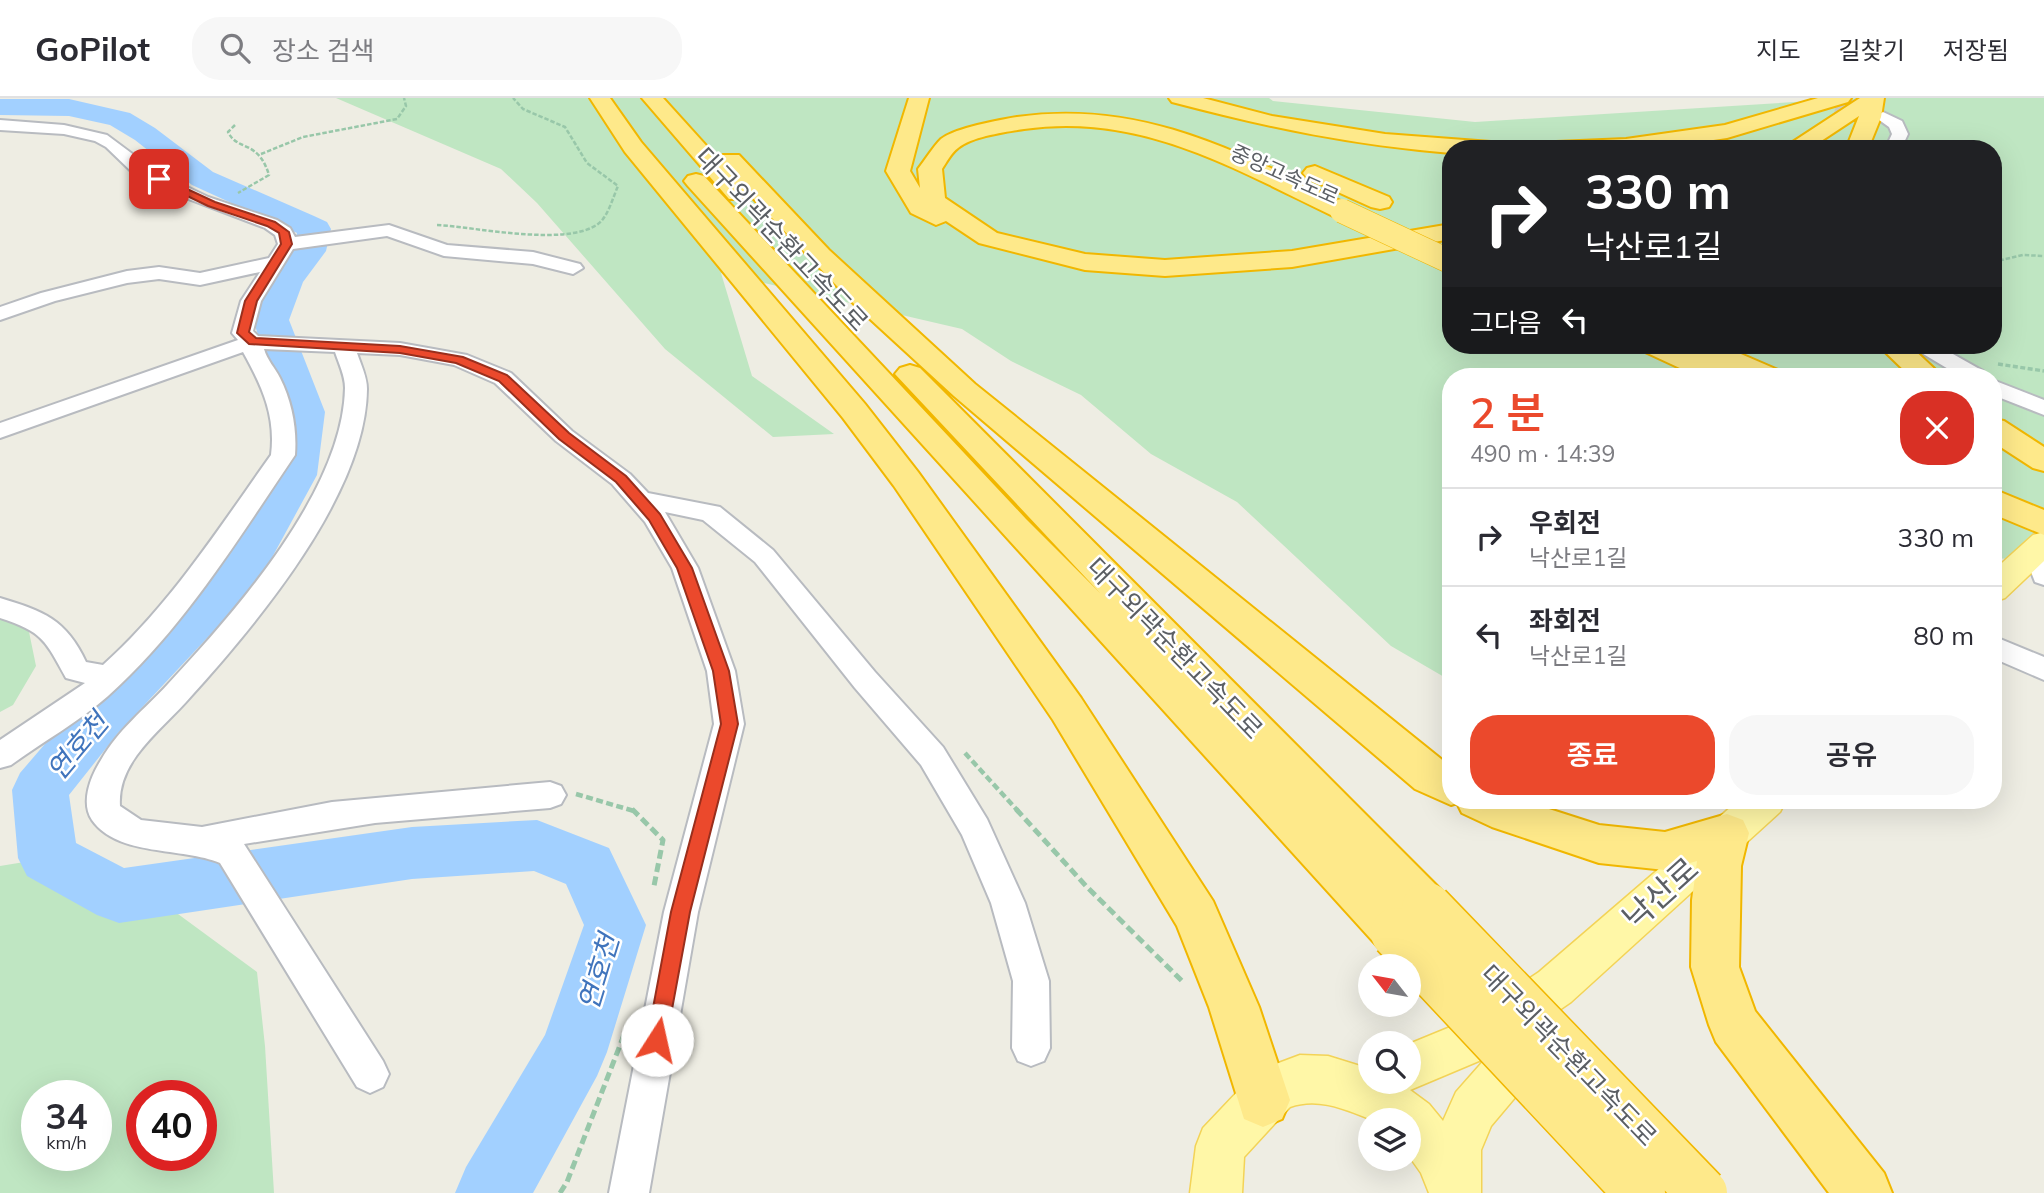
<!DOCTYPE html>
<html lang="ko">
<head>
<meta charset="utf-8">
<style>
	:root { --surface:#fff; --page:#f7f7f7; --text:#2b2b33; --muted:#7c7c81; --line:#e1e1e2; --accent:#eb492c }
	body { margin:0; font-family:Mulish,"Noto Sans KR",sans-serif; background:var(--page); color:var(--text); height:100vh; display:flex; flex-direction:column; font-size:26px; white-space:nowrap }
	* { box-sizing:border-box; margin:0 }
	p { font-size:23px; color:var(--muted) }
	.icon { flex:none; width:38px; height:38px; fill:none; stroke:currentColor; stroke-width:2; stroke-linecap:round; stroke-linejoin:round }
	.map { position:relative; flex:1; overflow:hidden }
	.panel { position:absolute; left:1442px; top:270px; width:560px; height:441px; display:flex; flex-direction:column; background:var(--surface); border-radius:28px; box-shadow:0 7px 28px #0002 }
	.panel>* { flex:none }
	.hud { position:absolute; left:1442px; top:42px; width:560px; height:214px; border-radius:28px; box-shadow:0 7px 28px #0002; background:#202124; color:#fff; overflow:hidden }
	.needle { width:46px; rotate:301deg }
	.controls { position:absolute; left:1358px; top:856px; display:grid; gap:14px }
	.controls a { display:grid; place-items:center; width:63px; height:63px; border-radius:50%; background:var(--surface); box-shadow:0 7px 28px #0002; font-size:35px }
	.speed { position:absolute; left:21px; top:982px; display:flex; gap:14px; font-size:35px; font-weight:700; text-align:center }
	.speed>* { display:grid; place-content:center; width:91px; height:91px; border-radius:50%; background:var(--surface); box-shadow:0 7px 28px #0002; line-height:1 }
	.speed small { font-size:18px; font-weight:400 }
	.speed .limit { border:10px solid #d22; background:#fff; color:#111 }
	.pin { position:absolute; display:grid; place-items:center; width:60px; height:60px; color:#fff; margin:-30px; border-radius:14px; box-shadow:0 4px 10px #0006 }
	.me { position:absolute; width:77px; margin:-38px; rotate:10deg; stroke-linejoin:round; filter:drop-shadow(0 0 5px #0008) }
	.turn { display:flex; align-items:center; gap:24px; height:147px; padding:0 28px; font-size:32px }
	.turn .icon { width:91px; height:91px; stroke-width:2.5 }
	.turn b { display:block; font-size:49px; line-height:60px }
	.then { display:flex; align-items:center; height:66px; padding:0 28px; background:#0003; gap:14px; font-size:26px }
	.round { display:grid; place-items:center; flex:none; width:74px; height:74px; border-radius:28px; background:var(--page) }
	.headline { display:flex; align-items:center; justify-content:space-between; height:119px; padding:0 28px }
	h1 { font-size:42px; font-weight:600; line-height:52px; color:var(--accent) }
	.cta { display:flex; gap:14px; margin-top:auto; padding:14px 28px }
	.cta a { flex:1; height:80px; border-radius:28px; background:var(--accent); color:#fff; font-size:28px; font-weight:600; line-height:80px; text-align:center }
	.cta a+a { background:var(--page); color:var(--text) }
	ul { padding:0; list-style:none }
	li { display:flex; align-items:center; gap:21px; height:98px; padding:0 28px; border-top:2px solid var(--line) }
	li div { flex:1 }
	li b { display:block; font-size:26px }
	li em { font-style:normal }
	header { display:flex; align-items:center; gap:42px; box-sizing:border-box; height:98px; padding:0 35px; background:var(--surface); border-bottom:2px solid var(--line) }
	header strong { font-size:33px }
	nav { display:flex; gap:38px; margin-inline-start:auto; font-size:24px }
	.search { width:490px; height:63px; background:var(--page); display:flex; align-items:center; gap:18px; box-sizing:border-box; padding:0 24px; border-radius:28px; color:var(--muted); font-size:26px }
	.map>svg:first-child { display:block }
	.green { fill:#bfe6c2; fill-rule:evenodd }
	.lines { fill:none; stroke-linecap:round; stroke-linejoin:round }
	.river { fill:#a2d0ff; fill-rule:evenodd }
	.minor-tunnel { stroke:#c9cac3; stroke-width:18; stroke-dasharray:18 9; stroke-linecap:butt }
	.minor-casing { stroke:#b8bbc0; stroke-width:4 }
	.major-casing { stroke:#f3d357; stroke-width:3 }
	.highway-casing { stroke:#f1b700; stroke-width:4 }
	.path-far3 { stroke:#98c7a9; stroke-width:2.5; stroke-dasharray:4.5 2; stroke-linecap:butt }
	.path-far2 { stroke:#98c7a9; stroke-width:3.5; stroke-dasharray:5 2.5; stroke-linecap:butt }
	.path-far1 { stroke:#98c7a9; stroke-width:4.5; stroke-dasharray:7 3.5; stroke-linecap:butt }
	.path { stroke:#98c7a9; stroke-width:5; stroke-dasharray:9 4.5; stroke-linecap:butt }
	.minor { fill:#fff; fill-rule:evenodd }
	.major { fill:#fff7a7; fill-rule:evenodd }
	.highway { fill:#fee98a; fill-rule:evenodd }
	.highway-bridge-far1-casing { stroke:#f1b700; stroke-width:25; stroke-linecap:butt }
	.highway-bridge-casing { stroke:#f1b700; stroke-width:53; stroke-linecap:butt }
	.highway-bridge-far1 { stroke:#fee98a; stroke-width:24 }
	.highway-bridge { stroke:#fee98a; stroke-width:50 }
	.route { fill:#eb492c; stroke:#992f1d; stroke-width:2 }
	.labels { text-anchor:middle; dominant-baseline:central; stroke-width:5; stroke-linejoin:round; paint-order:stroke }
	.far-street-label { font-size:21px; fill:#5b5f64; stroke:#fff }
	.street-label { font-size:26px; fill:#5b5f64; stroke:#fff }
	.water-label { font-size:28px; font-style:italic; fill:#4074bc; stroke:#fff }
	.near-street-label { font-size:32px; fill:#5b5f64; stroke:#fff }
</style>
</head>
<body>
<header>
<strong>GoPilot</strong>
<div class="search"><svg class="icon" aria-label="search" viewBox="0 0 24 24"><circle cx="10" cy="10" r="6"/><path d="M15 15l6 6"/></svg>장소 검색</div>
<nav><a>지도</a><a>길찾기</a><a>저장됨</a></nav>
</header>
<div class="map">
<svg width="2044" height="1095" viewBox="0 0 2044 1095">
	<rect width="100%" height="100%" fill="#eeede3"/>
	<path class="green" d="M 336,0 L 1269,0 L 1273,3 L 1475,24 L 1858,0 L 2044,0 L 2044,463 L 1993,460 L 1993,278 L 1451,278 L 1451,583 L 1391,548 L 1237,404 L 1151,356 L 1081,297 L 1011,263 L 962,231 L 721,175 L 752,278 L 834,336 L 773,339 L 665,251 L 537,105 L 501,71 ZM 1451,51 L 1993,51 L 1993,247 L 1451,247 Z
		M 0,519 L 27,524 L 36,568 L 13,607 L 0,614 Z
		M 49,760 L 163,805 L 257,874 L 265,948 L 274,1095 L 0,1095 L 0,768 ZM 37,998 L 96,998 L 96,1057 L 37,1057 ZM 142,998 L 201,998 L 201,1057 L 142,1057 Z"/>
	<g class="lines">
		<path class="river" d="M 0,1 L 69,1 L 130,15 L 155,30 L 213,74 L 314,118 L 327,124 L 331,131 L 326,153 L 303,184 L 289,222 L 325,314 L 317,377 L 257,487 L 119,634 L 69,697 L 76,745 L 124,770 L 412,729 L 537,722 L 609,750 L 646,827 L 607,954 L 597,978 L 533,1095 L 455,1095 L 466,1069 L 545,937 L 584,827 L 566,786 L 534,773 L 412,781 L 119,825 L 97,817 L 27,778 L 18,760 L 12,692 L 20,675 L 81,604 L 223,464 L 273,377 L 285,314 L 253,222 L 268,183 L 292,152 L 297,135 L 192,87 L 135,42 L 110,27 L 69,18 L 0,17 Z"/>
		<path class="minor-tunnel" d="M 1810,0 L 1883,19"/>
		<defs>
			<path id="minor" d="M 1883,14 L 1902,23 L 1908,36 L 1901,51 L 1885,51 L 1892,36 L 1889,29 L 1875,19 Z
				M 0,22 L 64,27 L 107,37 L 158,75 L 208,99 L 277,122 L 290,130 L 295,139 L 389,127 L 447,147 L 533,154 L 580,166 L 583,170 L 573,176 L 533,166 L 444,158 L 387,138 L 293,151 L 261,203 L 253,233 L 258,238 L 400,245 L 467,257 L 511,275 L 572,333 L 630,376 L 648,395 L 720,409 L 773,452 L 875,574 L 943,649 L 987,721 L 1025,805 L 1049,883 L 1050,950 L 1044,963 L 1031,968 L 1018,963 L 1012,950 L 1013,883 L 991,805 L 962,737 L 921,667 L 855,590 L 755,464 L 703,422 L 665,414 L 698,470 L 735,573 L 744,626 L 698,814 L 649,1095 L 609,1095 L 664,814 L 714,626 L 707,573 L 672,470 L 645,424 L 612,386 L 556,343 L 495,285 L 454,267 L 400,257 L 357,255 C 361,267 367,279 367,291 C 366,397 255,528 186,604 C 159,634 117,664 120,708 L 141,722 L 202,729 L 332,704 L 550,684 L 561,688 L 566,697 L 561,706 L 550,710 L 375,725 L 244,746 L 383,963 L 389,976 L 383,989 L 370,995 L 357,989 L 220,765 C 183,749 118,759 92,722 C 80,704 91,678 101,662 C 118,632 145,611 168,586 C 235,514 343,393 345,290 C 345,278 339,266 335,254 L 264,251 C 267,262 275,270 280,280 C 292,304 297,331 295,357 C 238,441 184,530 108,598 C 79,624 42,644 11,667 L 0,670 L 0,642 L 85,585 L 66,580 C 45,542 43,534 0,520 L 0,500 C 43,513 66,521 86,564 L 103,567 C 170,507 219,430 271,357 C 276,318 262,288 243,254 L 0,340 L 0,325 L 238,242 L 232,235 L 241,203 L 260,174 L 200,187 L 159,181 L 127,185 L 55,203 L 0,222 L 0,209 L 41,195 L 127,173 L 159,169 L 200,175 L 269,160 L 278,146 L 275,137 L 265,130 L 162,91 L 132,74 L 106,49 L 95,43 L 64,36 L 0,32 Z
				M 1912,247 L 1937,247 L 1983,273 L 1986,278 L 1960,278 L 1915,251 Z
				M 1993,282 L 2044,302 L 2044,317 L 1993,297 Z
				M 2036,444 L 2044,447 L 2044,487 L 2035,484 L 2023,453 L 2027,447 Z
				M 1993,538 L 2044,559 L 2044,582 L 1993,560 Z"/>
			<path id="major" d="M 2044,434 L 2044,463 L 2005,500 L 1993,504 L 1993,473 L 2033,437 Z
				M 1739,702 L 1786,702 L 1780,714 L 1571,904 L 1542,924 L 1549,940 L 1528,984 L 1491,1028 L 1481,1052 L 1481,1095 L 1429,1095 L 1421,1075 L 1409,1058 L 1409,1022 C 1398,1022 1380,1025 1370,1021 C 1344,1011 1318,999 1290,1009 L 1244,1059 L 1242,1095 L 1190,1095 L 1196,1048 L 1203,1030 L 1257,973 L 1300,957 L 1328,958 L 1370,971 L 1370,984 L 1409,984 L 1409,946 L 1465,923 L 1539,874 ZM 1486,960 L 1456,994 L 1443,1023 L 1429,1006 L 1410,992 Z"/>
			<path id="highway" d="M 590,0 L 610,0 L 641,44 L 865,306 L 918,374 L 1081,600 L 1213,803 L 1259,909 L 1290,1002 L 1282,1021 L 1263,1029 L 1244,1021 L 1209,909 L 1177,828 L 1053,622 L 894,388 L 843,320 L 625,54 Z
				M 642,0 L 663,0 L 721,64 L 723,57 L 739,57 L 829,152 L 975,286 L 1451,669 L 1451,702 L 1521,702 L 1599,727 L 1665,734 L 1727,716 L 1743,722 L 1749,735 L 1741,768 L 1739,869 L 1755,913 L 1884,1075 L 1892,1095 L 1829,1095 L 1716,944 L 1709,927 L 1691,869 L 1692,802 L 1697,763 L 1665,772 L 1599,765 L 1492,729 L 1462,715 L 1457,705 L 1451,707 L 1415,691 L 954,298 L 857,209 L 749,96 L 745,101 L 729,101 Z
				M 909,0 L 929,0 L 910,73 L 920,90 L 918,71 C 925,62 933,49 941,41 C 955,30 999,22 1017,19 C 1145,1 1240,56 1351,108 L 1354,113 L 1351,118 L 1342,120 L 1333,118 C 1233,70 1140,14 1024,31 C 1006,34 973,38 958,50 C 951,55 946,65 942,71 L 945,100 L 997,135 L 1085,156 L 1165,162 L 1292,153 L 1451,126 L 1451,141 L 1292,169 L 1165,178 L 1085,172 L 979,145 L 946,123 L 936,127 L 911,115 L 886,73 Z
				M 1169,0 L 1203,0 L 1272,18 L 1385,36 L 1491,44 L 1499,46 L 1502,51 L 1451,51 L 1451,55 C 1352,47 1267,29 1172,4 Z
				M 1818,0 L 1851,0 L 1848,4 L 1727,40 L 1652,51 L 1545,51 L 1548,46 L 1556,44 L 1626,41 L 1725,27 Z
				M 1860,0 L 1884,0 L 1881,19 L 1868,51 L 1846,51 L 1859,18 L 1809,51 L 1782,51 Z
				M 1315,68 L 1389,99 L 1392,104 L 1389,109 L 1380,111 L 1371,109 L 1307,80 L 1303,75 L 1307,70 Z
				M 696,76 L 704,78 L 1026,421 L 1101,496 L 895,276 L 900,270 L 910,267 L 920,270 L 1444,795 L 1451,810 L 1444,825 L 1427,831 L 1416,827 L 1420,835 L 1413,850 L 1396,857 L 1379,850 L 688,88 L 684,83 L 688,78 Z
				M 1639,247 L 1676,247 L 1684,250 L 1682,247 L 1720,247 L 1778,272 L 1782,278 L 1743,278 L 1730,273 L 1732,278 L 1697,278 L 1643,253 Z
				M 1878,247 L 1909,247 L 1942,278 L 1910,278 Z
				M 1993,321 L 2004,323 L 2044,349 L 2044,373 L 2033,370 L 1993,344 Z
				M 1993,391 L 2044,412 L 2044,437 L 1993,416 Z"/>
		</defs>
		<use href="#minor" class="minor-casing"/>
		<use href="#major" class="major-casing"/>
		<use href="#highway" class="highway-casing"/>
		<path class="path-far3" d="M 235,27 L 228,34 C 238,54 258,41 269,77 L 238,95
			M 261,56 L 303,39 L 397,21 L 406,8 L 404,0
			M 437,127 C 476,129 566,149 598,126 C 608,119 613,99 618,88 L 587,65 L 565,29 L 523,11 L 513,0
			M 1993,164 L 2023,157 L 2044,158"/>
		<path class="path-far2" d="M 1998,266 L 2044,273"/>
		<path class="path-far1" d="M 965,655 L 1018,713
			M 576,696 L 634,713"/>
		<path class="path" d="M 632,711 L 663,742 L 654,788
			M 1016,711 L 1086,788 L 1183,884
			M 560,1095 L 567,1084 L 624,937"/>
		<use href="#minor" class="minor"/>
		<use href="#major" class="major"/>
		<use href="#highway" class="highway"/>
		<defs>
			<path id="highway-bridge-far1" d="M 1342,113 L 1451,164"/>
			<path id="highway-bridge" d="M 1427,810 L 1702,1095
				M 1396,835 L 1640,1095"/>
		</defs>
		<use href="#highway-bridge-far1" class="highway-bridge-far1-casing"/>
		<use href="#highway-bridge" class="highway-bridge-casing"/>
		<use href="#highway-bridge-far1" class="highway-bridge-far1"/>
		<use href="#highway-bridge" class="highway-bridge"/>
	</g>
	<path class="route" d="M 159,78 L 215,104 L 275,124 L 289,134 L 292,146 L 257,203 L 249,234 L 256,240 L 400,248 L 463,259 L 507,277 L 569,335 L 626,378 L 660,416 L 692,470 L 729,573 L 738,626 L 690,814 L 665,949 L 657,952 L 650,949 L 647,942 L 671,814 L 721,626 L 713,573 L 677,470 L 667,453 L 649,422 L 616,384 L 559,341 L 499,283 L 456,265 L 400,255 L 249,246 L 237,235 L 245,203 L 281,146 L 279,135 L 267,128 L 208,108 L 156,83 L 155,81 Z"/>
	<g class="labels">
		<g class="far-street-label">
			<text transform="translate(1285 76) rotate(24)">중앙고속도로</text>
		</g>
		<g class="street-label">
			<text transform="translate(782 141) rotate(47)">대구외곽순환고속도로</text>
			<text transform="translate(1175 550) rotate(46)">대구외곽순환고속도로</text>
			<text transform="translate(1569 957) rotate(46)">대구외곽순환고속도로</text>
		</g>
		<g class="water-label">
			<text transform="translate(77 648) rotate(-50)">연호천</text>
			<text transform="translate(598 874) rotate(-73)">연호천</text>
		</g>
		<g class="near-street-label">
			<text transform="translate(1660 795) rotate(-42)">낙산로</text>
		</g>
	</g>
</svg>
<div class="controls">
<a><svg class="needle" viewBox="-14 -14 28 28"><path d="M0-13l5 13h-10z" fill="#e53935"/><path d="M0 13l5-13h-10z" fill="#7c7c81"/></svg></a>
<a><svg class="icon" aria-label="search" viewBox="0 0 24 24"><circle cx="10" cy="10" r="6"/><path d="M15 15l6 6"/></svg></a>
<a><svg class="icon" aria-label="layers" viewBox="0 0 24 24"><path d="M12 4l9 5-9 5-9-5zM3 14l9 5 9-5"/></svg></a>
</div>
<div class="speed"><div>34<small>km/h</small></div><div class="limit">40</div></div>
<div class="pin" style="left:159px;top:81px;background:#d93025"><svg class="icon" aria-label="arrive" viewBox="0 0 24 24"><path d="M6 21V4h12l-3 4 3 4H6"/></svg></div>
<svg class="me" style="left:657px;top:942px" viewBox="-20 -20 40 40"><circle r="19" fill="#fff"/><path d="M0-13L10 11 0 6-10 11z" fill="#eb492c"/></svg>
<div class="hud">
<div class="turn"><svg class="icon" aria-label="right" viewBox="0 0 24 24"><path d="M7 20v-9h11M14 6l5 5-5 5"/></svg><div><b>330 m</b>낙산로1길</div></div>
<div class="then">그다음<svg class="icon" aria-label="left" viewBox="0 0 24 24"><path d="M17 20v-9H6M10 6l-5 5 5 5"/></svg></div>
</div>
<section class="panel">
<div class="headline"><div><h1>2 분</h1><p>490 m · 14:39</p></div><a class="round" style="background:#d93025;color:#fff"><svg class="icon" aria-label="close" viewBox="0 0 24 24"><path d="M6 6l12 12M18 6L6 18"/></svg></a></div>
<ul>
<li><svg class="icon" aria-label="right" viewBox="0 0 24 24"><path d="M7 20v-9h11M14 6l5 5-5 5"/></svg><div><b>우회전</b><p>낙산로1길</p></div><em>330 m</em></li>
<li><svg class="icon" aria-label="left" viewBox="0 0 24 24"><path d="M17 20v-9H6M10 6l-5 5 5 5"/></svg><div><b>좌회전</b><p>낙산로1길</p></div><em>80 m</em></li>
</ul>
<div class="cta"><a>종료</a><a>공유</a></div>
</section>
</div>
</body>
</html>
